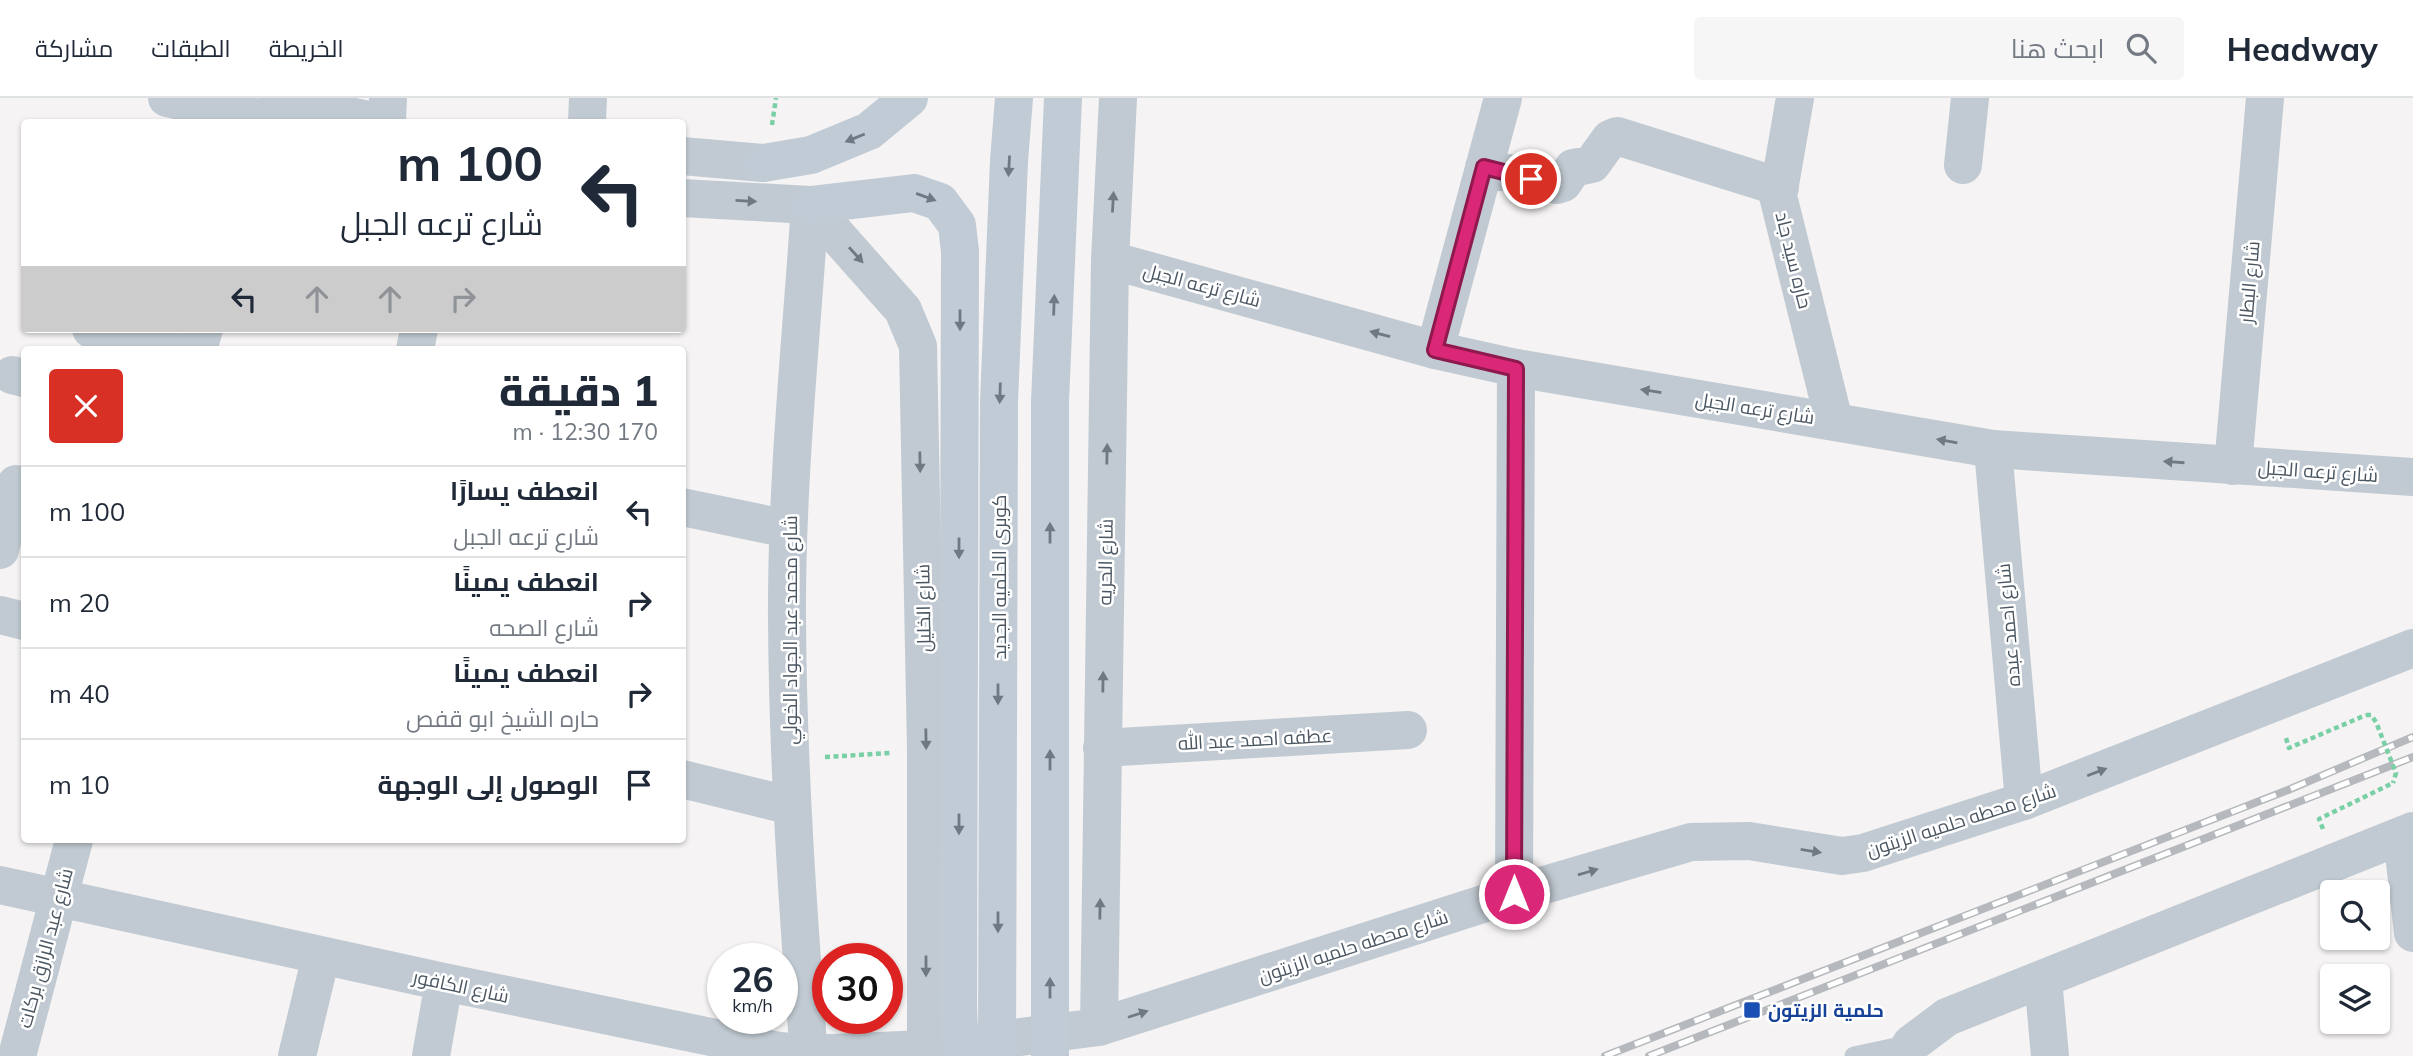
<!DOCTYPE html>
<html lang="ar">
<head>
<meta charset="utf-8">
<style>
	:root { --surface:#fff; --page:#f6f6f7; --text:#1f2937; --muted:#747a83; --line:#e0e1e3 }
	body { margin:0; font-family:Mulish,Cairo,sans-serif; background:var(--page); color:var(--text); direction:rtl; height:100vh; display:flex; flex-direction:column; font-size:26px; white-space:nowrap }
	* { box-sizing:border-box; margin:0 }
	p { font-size:23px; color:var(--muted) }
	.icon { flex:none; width:38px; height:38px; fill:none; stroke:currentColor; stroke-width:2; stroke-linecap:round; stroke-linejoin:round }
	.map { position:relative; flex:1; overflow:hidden; direction:ltr }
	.side { position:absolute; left:21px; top:248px; width:665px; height:497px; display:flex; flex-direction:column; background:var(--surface); border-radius:7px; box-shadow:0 2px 5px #0004; direction:rtl }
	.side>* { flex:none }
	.guide { position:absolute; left:21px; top:21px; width:665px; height:214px; border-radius:7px; box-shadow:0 2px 5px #0004; direction:rtl; background:#fff; color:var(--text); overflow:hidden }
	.buttons { position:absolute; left:2320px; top:782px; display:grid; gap:14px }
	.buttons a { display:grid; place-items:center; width:70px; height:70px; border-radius:7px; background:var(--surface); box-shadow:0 2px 5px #0004; font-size:35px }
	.speed { position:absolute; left:707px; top:845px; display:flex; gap:14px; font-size:35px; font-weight:700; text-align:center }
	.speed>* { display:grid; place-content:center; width:91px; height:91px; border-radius:50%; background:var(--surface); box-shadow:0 2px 5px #0004; line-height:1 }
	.speed small { font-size:18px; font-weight:400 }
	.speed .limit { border:10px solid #d22; background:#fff; color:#111 }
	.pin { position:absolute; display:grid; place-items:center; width:60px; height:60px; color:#fff; margin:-30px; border:4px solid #fff; border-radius:50%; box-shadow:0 2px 7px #0007 }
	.me { position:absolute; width:77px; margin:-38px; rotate:0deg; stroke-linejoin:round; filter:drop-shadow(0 0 5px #0008) }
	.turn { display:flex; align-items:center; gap:24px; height:147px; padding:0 28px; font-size:32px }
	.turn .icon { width:91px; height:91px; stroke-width:2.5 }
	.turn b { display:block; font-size:49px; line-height:60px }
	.lanes { display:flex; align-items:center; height:66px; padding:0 28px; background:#0003; justify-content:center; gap:35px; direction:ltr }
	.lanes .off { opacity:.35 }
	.round { display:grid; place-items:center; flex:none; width:74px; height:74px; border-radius:7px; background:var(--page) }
	.headline { display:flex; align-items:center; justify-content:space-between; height:119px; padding:0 28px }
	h1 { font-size:42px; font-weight:800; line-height:52px }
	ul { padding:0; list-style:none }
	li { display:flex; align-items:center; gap:21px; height:91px; padding:0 28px; border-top:2px solid var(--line) }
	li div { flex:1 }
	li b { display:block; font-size:26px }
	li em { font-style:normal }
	header { display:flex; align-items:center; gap:42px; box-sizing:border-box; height:98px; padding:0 35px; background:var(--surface); border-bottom:2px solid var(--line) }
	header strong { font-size:33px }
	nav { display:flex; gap:38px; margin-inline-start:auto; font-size:24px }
	.search { width:490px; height:63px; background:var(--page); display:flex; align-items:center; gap:18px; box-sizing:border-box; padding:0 24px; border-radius:7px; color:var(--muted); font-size:26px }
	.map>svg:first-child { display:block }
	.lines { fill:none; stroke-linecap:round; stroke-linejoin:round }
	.path { stroke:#7ad0a6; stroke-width:4.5; stroke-dasharray:5 3.5; stroke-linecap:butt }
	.service { stroke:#c1cad2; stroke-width:19 }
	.minor { stroke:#c1cad2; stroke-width:38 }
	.tertiary { stroke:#c1cad2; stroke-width:38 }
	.secondary { stroke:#c1cbd6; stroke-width:38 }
	.rail-casing { stroke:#b5b8bd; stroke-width:8 }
	.rail { stroke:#fff; stroke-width:5; stroke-dasharray:16; stroke-linecap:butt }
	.path-bridge { stroke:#7ad0a6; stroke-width:4.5; stroke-dasharray:5 3.5; stroke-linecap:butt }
	.secondary-bridge { stroke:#c1cbd6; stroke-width:38 }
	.oneway { fill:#6e7984 }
	.oneway2 { fill:#6e7983 }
	.route-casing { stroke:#8e194d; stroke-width:18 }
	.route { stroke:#db2777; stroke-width:12 }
	.transit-dot { fill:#1a4fb4; stroke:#fff; stroke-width:2.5 }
	.labels { text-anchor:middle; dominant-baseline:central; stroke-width:5; stroke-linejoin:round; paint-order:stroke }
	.street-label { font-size:19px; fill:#4a5661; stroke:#fff }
	.transit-label { font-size:19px; font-weight:bold; fill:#164399; stroke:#fff; text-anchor:start }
</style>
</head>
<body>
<header>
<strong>Headway</strong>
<div class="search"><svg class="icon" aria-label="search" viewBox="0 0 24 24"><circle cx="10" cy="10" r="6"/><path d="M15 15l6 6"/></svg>ابحث هنا</div>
<nav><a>الخريطة</a><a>الطبقات</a><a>مشاركة</a></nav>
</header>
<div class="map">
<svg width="2413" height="958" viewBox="0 0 2413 958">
	<rect width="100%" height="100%" fill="#f5f3f3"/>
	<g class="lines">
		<path class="path" d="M 772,27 L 776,0
			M 2286,640 L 2289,650 L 2366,617
			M 825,659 L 890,655
			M 2323,731 L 2319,721 L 2393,685"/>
		<path class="service" d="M 1854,958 L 1910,946"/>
		<path class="minor" d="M 1795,0 L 1778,98 L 1834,323
			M 387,24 L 388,0
			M 587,24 L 588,0
			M 1963,67 L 1970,0
			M 1484,69 L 1557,87 L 1563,85 L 1573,70 L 1592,66 L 1610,41 L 1617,38 L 1780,89
			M 91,231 L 173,252
			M 198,252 L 204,231
			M 415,252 L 419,231
			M 1435,252 L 1503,0
			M 12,277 L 24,280
			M 1993,351 L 2024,703
			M 2233,368 L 2265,0
			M 682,409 L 788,431
			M 0,452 L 16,386
			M 0,517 L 24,523
			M 1102,650 L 1408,632
			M 682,681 L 792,708
			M 2402,738 L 2413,835
			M 0,787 L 444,884 L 774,952 L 808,956 L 926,951 L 926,958
			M 1514,796 L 1516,270
			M 2043,881 L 2050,958
			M 17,958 L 74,742
			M 297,958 L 321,858
			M 431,958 L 444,884
			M 809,958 C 798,814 788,669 787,524 C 786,385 801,245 810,107"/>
		<path class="tertiary" d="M 167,0 L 256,20 L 300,12 L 345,17 L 378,24
			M 682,58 L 763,65
			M 682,100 L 810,107 L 903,212 L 918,248 L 926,652 L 926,951 L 1099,929 L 1514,796 L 1691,744 L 1749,743 L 1842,758 L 1863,755 L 2024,703 L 2413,550
			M 1110,162 L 1435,252 L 1516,270 L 1993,351 L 2413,379
			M 1099,929 L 1110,162 L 1118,0
			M 1904,958 L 1911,946 L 1947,919 L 2413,733"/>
		<path class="secondary" d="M 763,65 L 811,57 L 869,33 L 909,0
			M 810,107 L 914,95 L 940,104 L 957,127 L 960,154"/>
		<defs>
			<path id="rail" d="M 1605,958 L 2288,692 L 2413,639
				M 1649,958 L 2413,659"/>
		</defs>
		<use href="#rail" class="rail-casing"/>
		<use href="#rail" class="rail"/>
		<path class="path-bridge" d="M 2366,617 L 2371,617 L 2376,624 L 2396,675 L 2393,685"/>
		<path class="secondary-bridge" d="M 960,154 L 958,904 L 959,938 L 963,958
			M 997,958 L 999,304 L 1009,63 L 1014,0
			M 1050,958 L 1050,304 L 1063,0"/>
	</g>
	<defs><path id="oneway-solid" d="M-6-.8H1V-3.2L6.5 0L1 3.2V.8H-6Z" transform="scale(1.75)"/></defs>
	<g class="oneway">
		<use href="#oneway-solid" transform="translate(855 40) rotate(158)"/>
		<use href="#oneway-solid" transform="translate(1009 68) rotate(93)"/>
		<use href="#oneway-solid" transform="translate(926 99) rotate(20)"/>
		<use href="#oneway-solid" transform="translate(1054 207) rotate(-88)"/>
		<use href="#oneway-solid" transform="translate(960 222) rotate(90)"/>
		<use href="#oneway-solid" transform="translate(1000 295) rotate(92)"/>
		<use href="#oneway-solid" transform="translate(1050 435) rotate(-90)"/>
		<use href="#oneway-solid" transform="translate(959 450) rotate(90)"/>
		<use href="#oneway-solid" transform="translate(998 596) rotate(90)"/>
		<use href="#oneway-solid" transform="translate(1050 662) rotate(-90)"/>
		<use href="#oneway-solid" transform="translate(959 726) rotate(90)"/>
		<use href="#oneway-solid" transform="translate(998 824) rotate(90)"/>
		<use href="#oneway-solid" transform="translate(1050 890) rotate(-90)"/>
	</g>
	<g class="oneway2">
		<use href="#oneway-solid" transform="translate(746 103) rotate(3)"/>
		<use href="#oneway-solid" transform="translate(1113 104) rotate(-87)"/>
		<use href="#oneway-solid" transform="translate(856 157) rotate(48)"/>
		<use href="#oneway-solid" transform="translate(1380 236) rotate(-165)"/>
		<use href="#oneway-solid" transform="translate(1651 293) rotate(-171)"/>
		<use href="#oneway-solid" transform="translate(1947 343) rotate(-170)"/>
		<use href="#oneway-solid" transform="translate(1107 356) rotate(-89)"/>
		<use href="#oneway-solid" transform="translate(920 364) rotate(89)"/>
		<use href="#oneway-solid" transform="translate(2174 364) rotate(-176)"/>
		<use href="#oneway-solid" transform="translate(1103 584) rotate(-89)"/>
		<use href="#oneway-solid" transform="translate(926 641) rotate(89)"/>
		<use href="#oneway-solid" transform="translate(2097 674) rotate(-21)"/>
		<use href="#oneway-solid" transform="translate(1811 753) rotate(9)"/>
		<use href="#oneway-solid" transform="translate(1588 774) rotate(-16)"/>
		<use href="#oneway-solid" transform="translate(1100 811) rotate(-89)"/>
		<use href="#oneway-solid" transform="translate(926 868) rotate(90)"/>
		<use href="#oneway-solid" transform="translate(1138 916) rotate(-18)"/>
	</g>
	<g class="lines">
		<defs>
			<path id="route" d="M 1514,796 L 1516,271 L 1435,252 L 1484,69 L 1531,81"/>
		</defs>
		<use href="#route" class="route-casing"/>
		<use href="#route" class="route"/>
	</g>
	<rect class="transit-dot" x="1743" y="903" width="18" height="18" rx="3.5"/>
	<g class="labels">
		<g class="street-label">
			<text transform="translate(1794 162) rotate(76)">حاره سيد جاد</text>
			<text transform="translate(2249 184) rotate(-85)">شارع البطار</text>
			<text transform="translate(1202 187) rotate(15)">شارع ترعه الجبل</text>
			<text transform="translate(1755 310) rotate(9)">شارع ترعه الجبل</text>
			<text transform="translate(2318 373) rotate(4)">شارع ترعه الجبل</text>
			<text transform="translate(1105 464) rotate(-89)">شارع الحريه</text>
			<text transform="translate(999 479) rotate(-90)">كوبرى الحلميه الجديد</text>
			<text transform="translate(923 510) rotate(-91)">شارع الخليل</text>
			<text transform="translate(2008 527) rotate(-95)">شارع احمد عبده</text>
			<text transform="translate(790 532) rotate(-90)">شارع محمد عبد الجواد الخولي</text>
			<text transform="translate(1255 641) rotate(-3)">عطفه احمد عبد الله</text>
			<text transform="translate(1961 722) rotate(-18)">شارع محطه حلميه الزيتون</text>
			<text transform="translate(1353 848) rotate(-18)">شارع محطه حلميه الزيتون</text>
			<text transform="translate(45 850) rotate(-75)">شارع عبد الرازق بركات</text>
			<text transform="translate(461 888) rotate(12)">شارع الكافور</text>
		</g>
		<g class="transit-label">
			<text x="1768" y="912">حلمية الزيتون</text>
		</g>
	</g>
</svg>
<div class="buttons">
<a><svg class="icon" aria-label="search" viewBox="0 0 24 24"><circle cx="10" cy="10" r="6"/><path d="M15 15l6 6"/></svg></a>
<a><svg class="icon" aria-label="layers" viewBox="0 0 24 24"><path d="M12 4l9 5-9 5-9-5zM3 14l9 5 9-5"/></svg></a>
</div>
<div class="speed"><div>26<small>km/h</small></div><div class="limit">30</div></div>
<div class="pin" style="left:1531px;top:81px;background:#d93025"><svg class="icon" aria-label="arrive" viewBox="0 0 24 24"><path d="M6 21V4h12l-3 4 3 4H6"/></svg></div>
<svg class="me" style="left:1514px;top:796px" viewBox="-20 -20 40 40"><circle r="17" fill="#db2777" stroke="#fff" stroke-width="3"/><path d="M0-11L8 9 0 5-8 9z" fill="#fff"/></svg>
<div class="guide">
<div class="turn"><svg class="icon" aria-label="left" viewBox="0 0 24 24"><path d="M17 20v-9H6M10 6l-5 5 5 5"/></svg><div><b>100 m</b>شارع ترعه الجبل</div></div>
<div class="lanes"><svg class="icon" aria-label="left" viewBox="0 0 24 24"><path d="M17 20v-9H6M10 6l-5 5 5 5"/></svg><svg class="icon off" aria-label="ahead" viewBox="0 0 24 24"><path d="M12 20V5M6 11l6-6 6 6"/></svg><svg class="icon off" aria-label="ahead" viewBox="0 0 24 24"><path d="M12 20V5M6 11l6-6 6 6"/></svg><svg class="icon off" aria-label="right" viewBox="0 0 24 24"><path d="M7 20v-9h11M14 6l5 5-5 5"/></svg></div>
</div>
<section class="side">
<div class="headline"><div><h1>1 دقيقة</h1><p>170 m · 12:30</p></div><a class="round" style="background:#d93025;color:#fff"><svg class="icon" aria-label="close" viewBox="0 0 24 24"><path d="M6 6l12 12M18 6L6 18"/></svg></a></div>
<ul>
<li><svg class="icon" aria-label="left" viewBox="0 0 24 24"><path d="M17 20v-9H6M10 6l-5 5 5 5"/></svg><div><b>انعطف يسارًا</b><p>شارع ترعه الجبل</p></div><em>100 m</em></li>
<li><svg class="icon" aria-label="right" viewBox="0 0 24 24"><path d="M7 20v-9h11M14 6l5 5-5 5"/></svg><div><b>انعطف يمينًا</b><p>شارع الصحه</p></div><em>20 m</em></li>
<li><svg class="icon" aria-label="right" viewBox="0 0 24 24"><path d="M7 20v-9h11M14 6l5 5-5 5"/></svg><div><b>انعطف يمينًا</b><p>حاره الشيخ ابو قفص</p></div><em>40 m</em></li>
<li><svg class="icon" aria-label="arrive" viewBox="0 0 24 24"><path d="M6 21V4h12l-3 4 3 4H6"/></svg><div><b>الوصول إلى الوجهة</b></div><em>10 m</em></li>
</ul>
</section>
</div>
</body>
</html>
